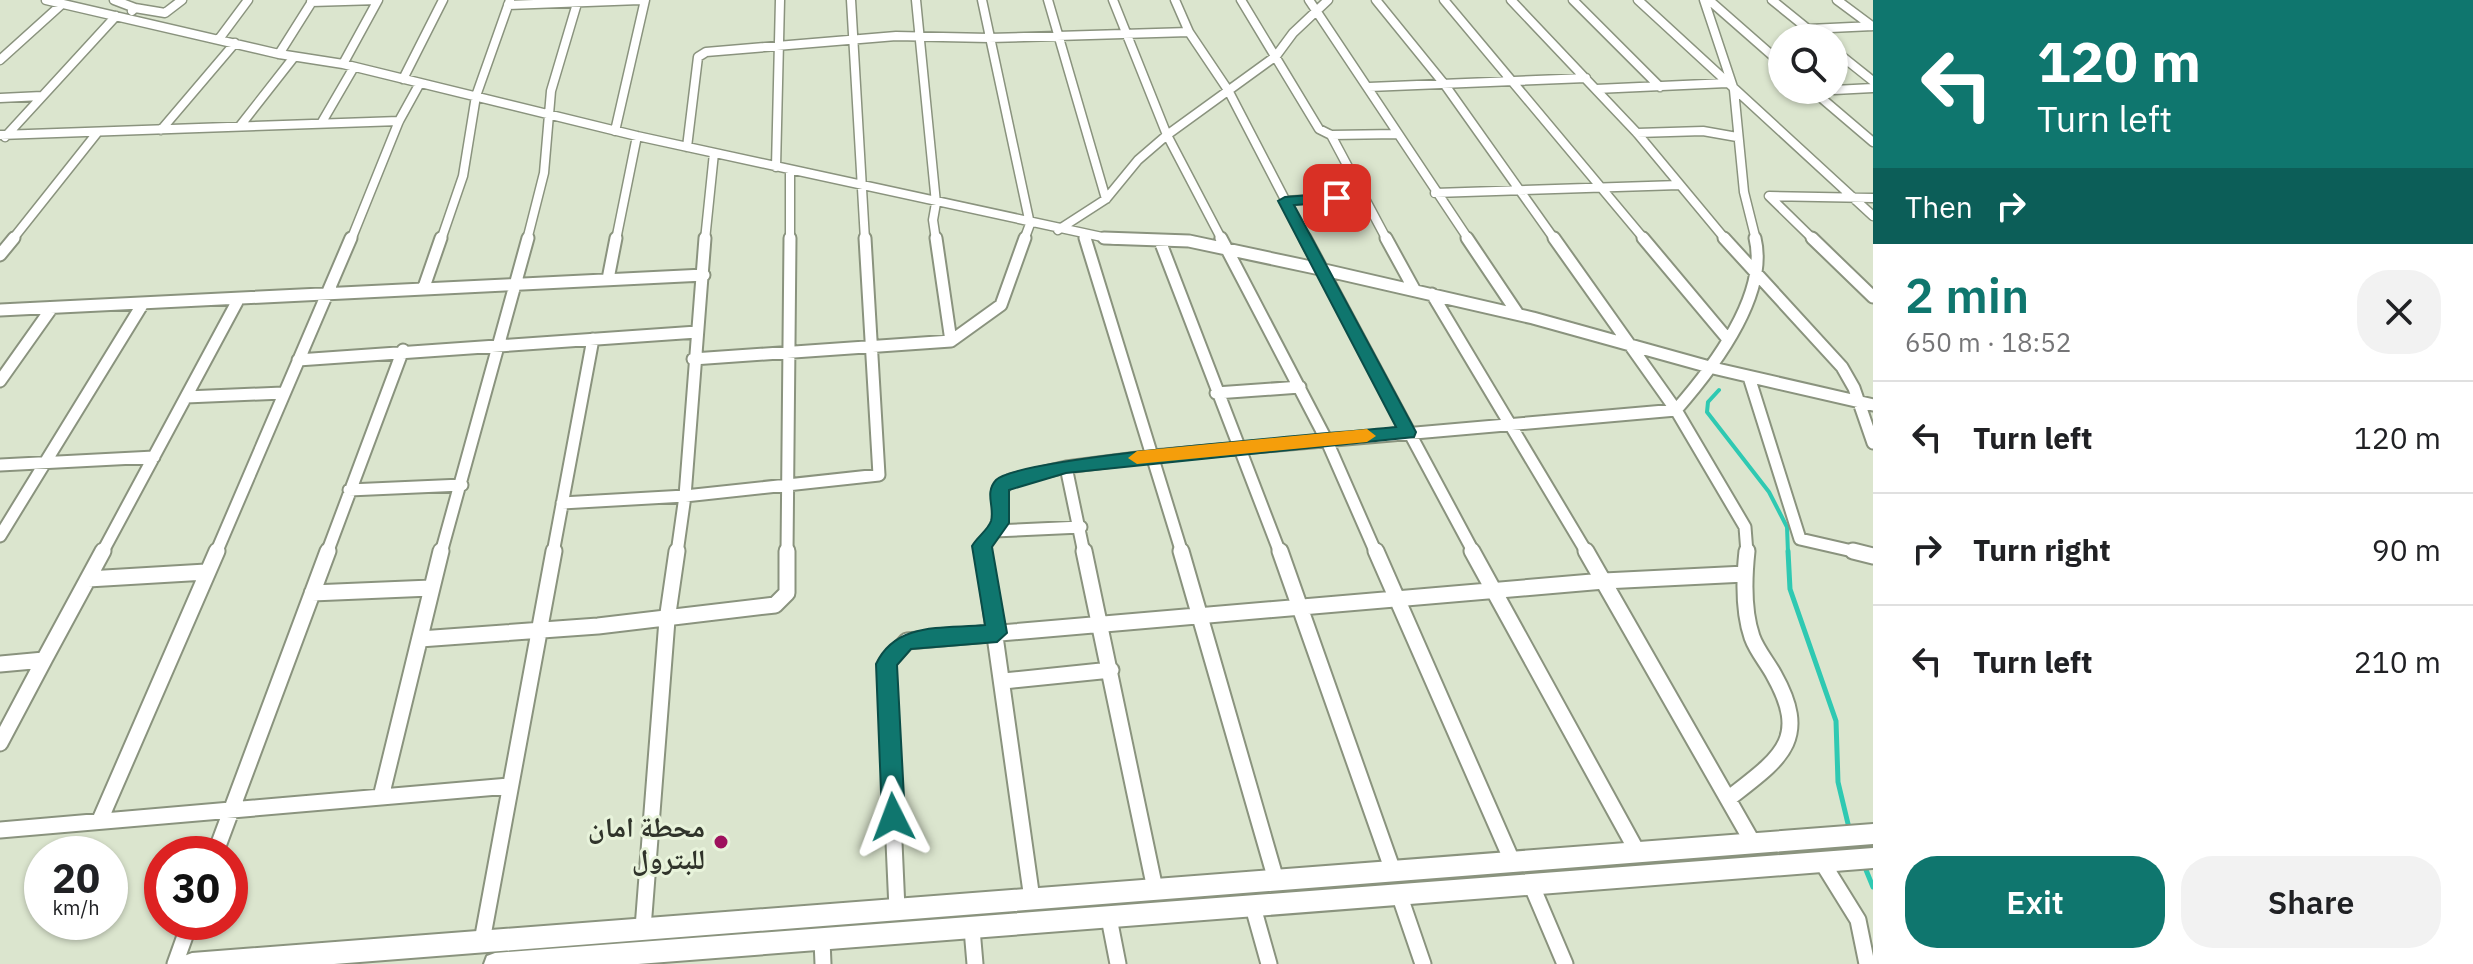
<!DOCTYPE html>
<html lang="en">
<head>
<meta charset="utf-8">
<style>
	:root { --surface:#fff; --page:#f2f2f2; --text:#202124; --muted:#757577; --line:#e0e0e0; --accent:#0f766e }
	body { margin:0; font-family:"IBM Plex Sans","Noto Naskh Arabic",sans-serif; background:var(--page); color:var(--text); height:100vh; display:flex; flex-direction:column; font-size:30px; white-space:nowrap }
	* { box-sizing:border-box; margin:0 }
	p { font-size:26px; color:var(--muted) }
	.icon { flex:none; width:44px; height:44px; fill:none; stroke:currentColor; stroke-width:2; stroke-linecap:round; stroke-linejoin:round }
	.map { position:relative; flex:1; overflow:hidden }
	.panel { display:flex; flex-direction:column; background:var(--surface); width:600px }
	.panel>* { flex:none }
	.guide { background:#0f766e; color:#fff; overflow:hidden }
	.tools { position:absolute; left:1768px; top:24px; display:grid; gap:16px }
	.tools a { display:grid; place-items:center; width:80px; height:80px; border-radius:50%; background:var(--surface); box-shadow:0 2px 6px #0004; font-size:40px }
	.speed { position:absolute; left:24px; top:836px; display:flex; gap:16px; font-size:40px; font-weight:700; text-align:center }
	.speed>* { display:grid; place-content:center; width:104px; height:104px; border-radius:50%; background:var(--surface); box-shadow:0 2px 6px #0004; line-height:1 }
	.speed small { font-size:20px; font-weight:400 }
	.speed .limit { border:12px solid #d22; background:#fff; color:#111 }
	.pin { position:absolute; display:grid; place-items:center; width:68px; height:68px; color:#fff; margin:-34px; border-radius:16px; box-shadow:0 4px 12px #0006 }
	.me { position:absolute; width:88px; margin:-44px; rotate:357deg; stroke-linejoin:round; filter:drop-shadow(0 0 6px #0008) }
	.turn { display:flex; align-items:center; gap:28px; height:168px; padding:0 32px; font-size:36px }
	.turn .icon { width:104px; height:104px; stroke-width:2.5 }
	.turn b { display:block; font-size:56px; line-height:68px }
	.then { display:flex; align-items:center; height:76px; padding:0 32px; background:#0003; gap:16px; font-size:30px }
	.round { display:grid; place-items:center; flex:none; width:84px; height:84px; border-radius:32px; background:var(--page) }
	.overview { display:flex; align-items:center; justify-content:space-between; height:136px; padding:0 32px }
	h1 { font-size:48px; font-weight:600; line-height:60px; color:var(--accent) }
	.action { display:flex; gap:16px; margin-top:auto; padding:16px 32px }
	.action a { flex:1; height:92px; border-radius:32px; background:var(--accent); color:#fff; font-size:32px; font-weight:600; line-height:92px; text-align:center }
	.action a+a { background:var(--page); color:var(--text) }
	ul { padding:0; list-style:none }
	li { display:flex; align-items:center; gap:24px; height:112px; padding:0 32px; border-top:2px solid var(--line) }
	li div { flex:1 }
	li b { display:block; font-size:30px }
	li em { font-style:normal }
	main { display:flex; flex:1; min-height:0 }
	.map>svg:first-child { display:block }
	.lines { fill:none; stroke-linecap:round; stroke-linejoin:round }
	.stream-far1 { stroke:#2fc9b2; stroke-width:4 }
	.stream { stroke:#2fc9b2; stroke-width:5 }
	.street-far2-casing { stroke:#8a937e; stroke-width:11 }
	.street-far1-casing { stroke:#8a937e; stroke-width:15 }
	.street-casing { stroke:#8a937e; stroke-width:19 }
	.secondary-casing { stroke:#8a937e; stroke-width:4 }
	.street-far2 { stroke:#fff; stroke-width:8 }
	.street-far1 { stroke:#fff; stroke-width:11 }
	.street { stroke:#fff; stroke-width:15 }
	.secondary { fill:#fff; fill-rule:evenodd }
	.route { fill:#0f766e; stroke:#0a4d48; stroke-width:2 }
	.slow { fill:#f59e0b }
	.poi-dot { fill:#9e115d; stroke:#e8f3db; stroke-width:3 }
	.labels { text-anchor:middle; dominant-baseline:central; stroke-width:6; stroke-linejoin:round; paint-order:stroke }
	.near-poi-label { font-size:28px; font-weight:bold; fill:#30342b; stroke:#e8f3db; text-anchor:end }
</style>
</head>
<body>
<main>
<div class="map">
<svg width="1873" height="964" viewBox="0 0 1873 964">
	<rect width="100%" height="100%" fill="#dbe5ce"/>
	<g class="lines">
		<path class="stream-far1" d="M 1719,390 L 1708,402 L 1707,412 L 1769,492 L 1787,527 L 1788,553"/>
		<path class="stream" d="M 1788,551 L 1790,589 L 1836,721 L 1838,782 L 1849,828
			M 1864,865 L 1873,887"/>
		<defs>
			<path id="street-far2" d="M 46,0 L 279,54 L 343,64 L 637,136 L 1116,240
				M 114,0 L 135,8 L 132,11
				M 851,0 L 865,240
				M 916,0 L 936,203 L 933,220 L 936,240
				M 982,0 L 1030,224 L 1024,240
				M 1048,0 L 1106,199
				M 1113,0 L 1167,135 L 1222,240
				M 1175,0 L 1189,32 L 1228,90 L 1306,240
				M 1241,0 L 1319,129 L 1331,135 L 1398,134
				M 1309,0 L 1469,240
				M 1376,0 L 1445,85 L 1555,240
				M 1444,0 L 1645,240
				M 1511,0 L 1637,133 L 1726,240
				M 1573,0 L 1660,87
				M 1638,0 L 1873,216
				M 1704,0 L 1734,90 L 1744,192 L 1756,240
				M 1709,0 L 1782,64
				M 1772,0 L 1819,38
				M 1837,0 L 1872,26
				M 311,2 L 378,0
				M 508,5 L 640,0
				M 135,8 L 165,13 L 182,0
				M 1809,29 L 1873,26
				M 219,39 L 248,0
				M 1834,50 L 1873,81
				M 279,54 L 313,0
				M 0,60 L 62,4
				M 343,64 L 378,0
				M 403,79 L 443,0
				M 1369,87 L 1586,78
				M 1596,89 L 1727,83
				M 1812,90 L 1873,142
				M 1834,90 L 1873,88
				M 0,98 L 42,96
				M 322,122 L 354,67
				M 240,126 L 294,57
				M 161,130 L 235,43
				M 615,131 L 645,0
				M 1637,133 L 1703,131 L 1737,137
				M 0,135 L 399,121
				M 1331,135 L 1387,240
				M 5,137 L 116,16
				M 687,147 L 698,57 L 706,52 L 896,36 L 989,38 L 1189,32
				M 776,167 L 780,0
				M 1435,193 L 1679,185
				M 1285,201 L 1364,196
				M 1058,230 L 1106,199 L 1138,160 L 1167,135 L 1276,56 L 1293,33 L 1328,0
				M 1084,236 L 1085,240
				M 12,240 L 97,133
				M 351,240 L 399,121 L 420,83
				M 441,240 L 463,176 L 476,96 L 510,0
				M 527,240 L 544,173 L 551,91 L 578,0
				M 616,240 L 637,136
				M 705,240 L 714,153
				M 790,240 L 790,171
				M 1814,240 L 1769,196 L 1873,198"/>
			<path id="street-far1" d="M 936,238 L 951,341
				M 1085,238 L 1182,553
				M 1104,238 L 1189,241 L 1320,269 L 1533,318 L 1713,368 L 1873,405
				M 1221,238 L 1326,439 L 1376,553
				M 1305,238 L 1474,553
				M 1386,238 L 1414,289
				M 1467,238 L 1518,314
				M 1643,238 L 1726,337
				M 1724,238 L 1842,367 L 1854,388 L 1873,443
				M 1812,238 L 1873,297
				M 1160,241 L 1280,553
				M 0,255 L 14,238
				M 608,279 L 616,238
				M 424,287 L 441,238
				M 1432,294 L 1587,553
				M 0,310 L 704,275
				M 693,359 L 951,341 L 1001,305 L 1025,238
				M 298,360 L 697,332
				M 1749,377 L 1800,539 L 1861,553
				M 0,381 L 51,309
				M 1216,393 L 1300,387
				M 186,397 L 283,393
				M 0,465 L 154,457
				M 1066,467 L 1084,553
				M 349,490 L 462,485
				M 562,503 L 685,496 L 879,475 L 865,238
				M 994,531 L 1081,527
				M 0,536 L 142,305
				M 102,553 L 237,302
				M 216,553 L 351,238
				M 327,553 L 403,350
				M 441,553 L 528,238
				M 553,553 L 593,339
				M 677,553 L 685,496 L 705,238
				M 787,553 L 790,238
				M 983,553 L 982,546 L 1000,523 C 999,506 997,492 1010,480 L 1066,467 L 1153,456 L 1676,410 L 1554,238
				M 1747,553 L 1745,527 L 1676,410 C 1712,369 1769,295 1755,238"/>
			<path id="street" d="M 983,551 L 1032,899
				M 1084,551 L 1155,889
				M 1181,551 L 1276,880
				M 1280,551 L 1393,871
				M 1376,551 L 1513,863
				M 1472,551 L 1638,853
				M 1586,551 L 1753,843
				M 1853,551 L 1873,556
				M 88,579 L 206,572
				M 312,593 L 431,588
				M 420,639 L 598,626 L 775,605 L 787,593 L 787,551
				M 44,660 L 103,551
				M 0,664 L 44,660 L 0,743
				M 1004,681 L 1111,670
				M 381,797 L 441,551
				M 1728,799 C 1779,759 1811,741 1774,675 C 1767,662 1757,651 1752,637 C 1743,611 1744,579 1747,551
				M 100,820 L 217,551
				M 0,830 L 509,786
				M 215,854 L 328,551
				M 1822,862 L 1858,920 L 1867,964
				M 1531,884 L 1565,964
				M 1399,894 L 1423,964
				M 1253,907 L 1269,964
				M 897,909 L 886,664 L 907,641 L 1604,581 L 1745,574
				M 1109,918 L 1118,964
				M 643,928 L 667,620 L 677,551
				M 972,929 L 975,964
				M 822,940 L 823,964
				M 482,941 L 554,551
				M 175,964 L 190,922"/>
			<path id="secondary" d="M 1873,824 L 1873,844 L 334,964 L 181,964 L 184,956 L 192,953 Z
				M 1873,848 L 1873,868 L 638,964 L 484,964 L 487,956 L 495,953 Z"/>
		</defs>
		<use href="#street-far2" class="street-far2-casing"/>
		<use href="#street-far1" class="street-far1-casing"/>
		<use href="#street" class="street-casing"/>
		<use href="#secondary" class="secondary-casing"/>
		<use href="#street-far2" class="street-far2"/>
		<use href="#street-far1" class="street-far1"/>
		<use href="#street" class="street"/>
		<use href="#secondary" class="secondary"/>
	</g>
	<path class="route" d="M 1337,193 L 1342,195 L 1342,201 L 1294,205 L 1416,432 L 1414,437 L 1066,473 L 1009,490 L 1009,523 L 992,547 L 1007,633 L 997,642 L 911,649 L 897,665 L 905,817 L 901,825 L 893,828 L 885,825 L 882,817 L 876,664 C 896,621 944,629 985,625 L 972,546 C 977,537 988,530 991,521 C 995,507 984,493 996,480 C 1019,456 1341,433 1396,427 L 1278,201 L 1285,197 Z"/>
	<path class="slow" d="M 1367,429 L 1376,436 L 1367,442 L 1137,464 L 1128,458 L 1137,451 Z"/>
	<circle class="poi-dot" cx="721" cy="842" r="8"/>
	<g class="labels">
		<g class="near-poi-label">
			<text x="705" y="826">محطة امان<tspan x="705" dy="32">للبترول</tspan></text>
		</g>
	</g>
</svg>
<div class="tools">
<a><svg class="icon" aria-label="search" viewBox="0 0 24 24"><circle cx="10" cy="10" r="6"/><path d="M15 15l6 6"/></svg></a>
</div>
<div class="speed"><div>20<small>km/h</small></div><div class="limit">30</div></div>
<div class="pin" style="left:1337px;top:198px;background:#d93025"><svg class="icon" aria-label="arrive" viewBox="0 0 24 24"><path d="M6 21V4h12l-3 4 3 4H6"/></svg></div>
<svg class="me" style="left:893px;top:817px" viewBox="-20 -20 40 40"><path d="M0-17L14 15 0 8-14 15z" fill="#0f766e" stroke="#fff" stroke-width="4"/></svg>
</div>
<section class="panel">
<div class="guide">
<div class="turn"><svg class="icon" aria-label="left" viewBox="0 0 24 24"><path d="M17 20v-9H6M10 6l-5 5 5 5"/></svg><div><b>120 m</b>Turn left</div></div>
<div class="then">Then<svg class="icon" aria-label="right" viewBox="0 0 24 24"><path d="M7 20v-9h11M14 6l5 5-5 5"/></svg></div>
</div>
<div class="overview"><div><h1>2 min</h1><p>650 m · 18:52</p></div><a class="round"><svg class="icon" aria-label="close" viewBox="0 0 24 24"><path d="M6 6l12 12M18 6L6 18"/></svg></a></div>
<ul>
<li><svg class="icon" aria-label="left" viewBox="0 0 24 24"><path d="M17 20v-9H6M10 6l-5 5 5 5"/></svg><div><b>Turn left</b></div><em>120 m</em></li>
<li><svg class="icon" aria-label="right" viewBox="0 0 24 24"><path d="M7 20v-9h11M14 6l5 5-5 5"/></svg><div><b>Turn right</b></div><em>90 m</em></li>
<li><svg class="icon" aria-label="left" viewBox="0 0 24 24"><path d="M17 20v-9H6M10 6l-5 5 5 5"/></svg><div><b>Turn left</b></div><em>210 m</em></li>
</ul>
<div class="action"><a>Exit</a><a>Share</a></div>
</section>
</main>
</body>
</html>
